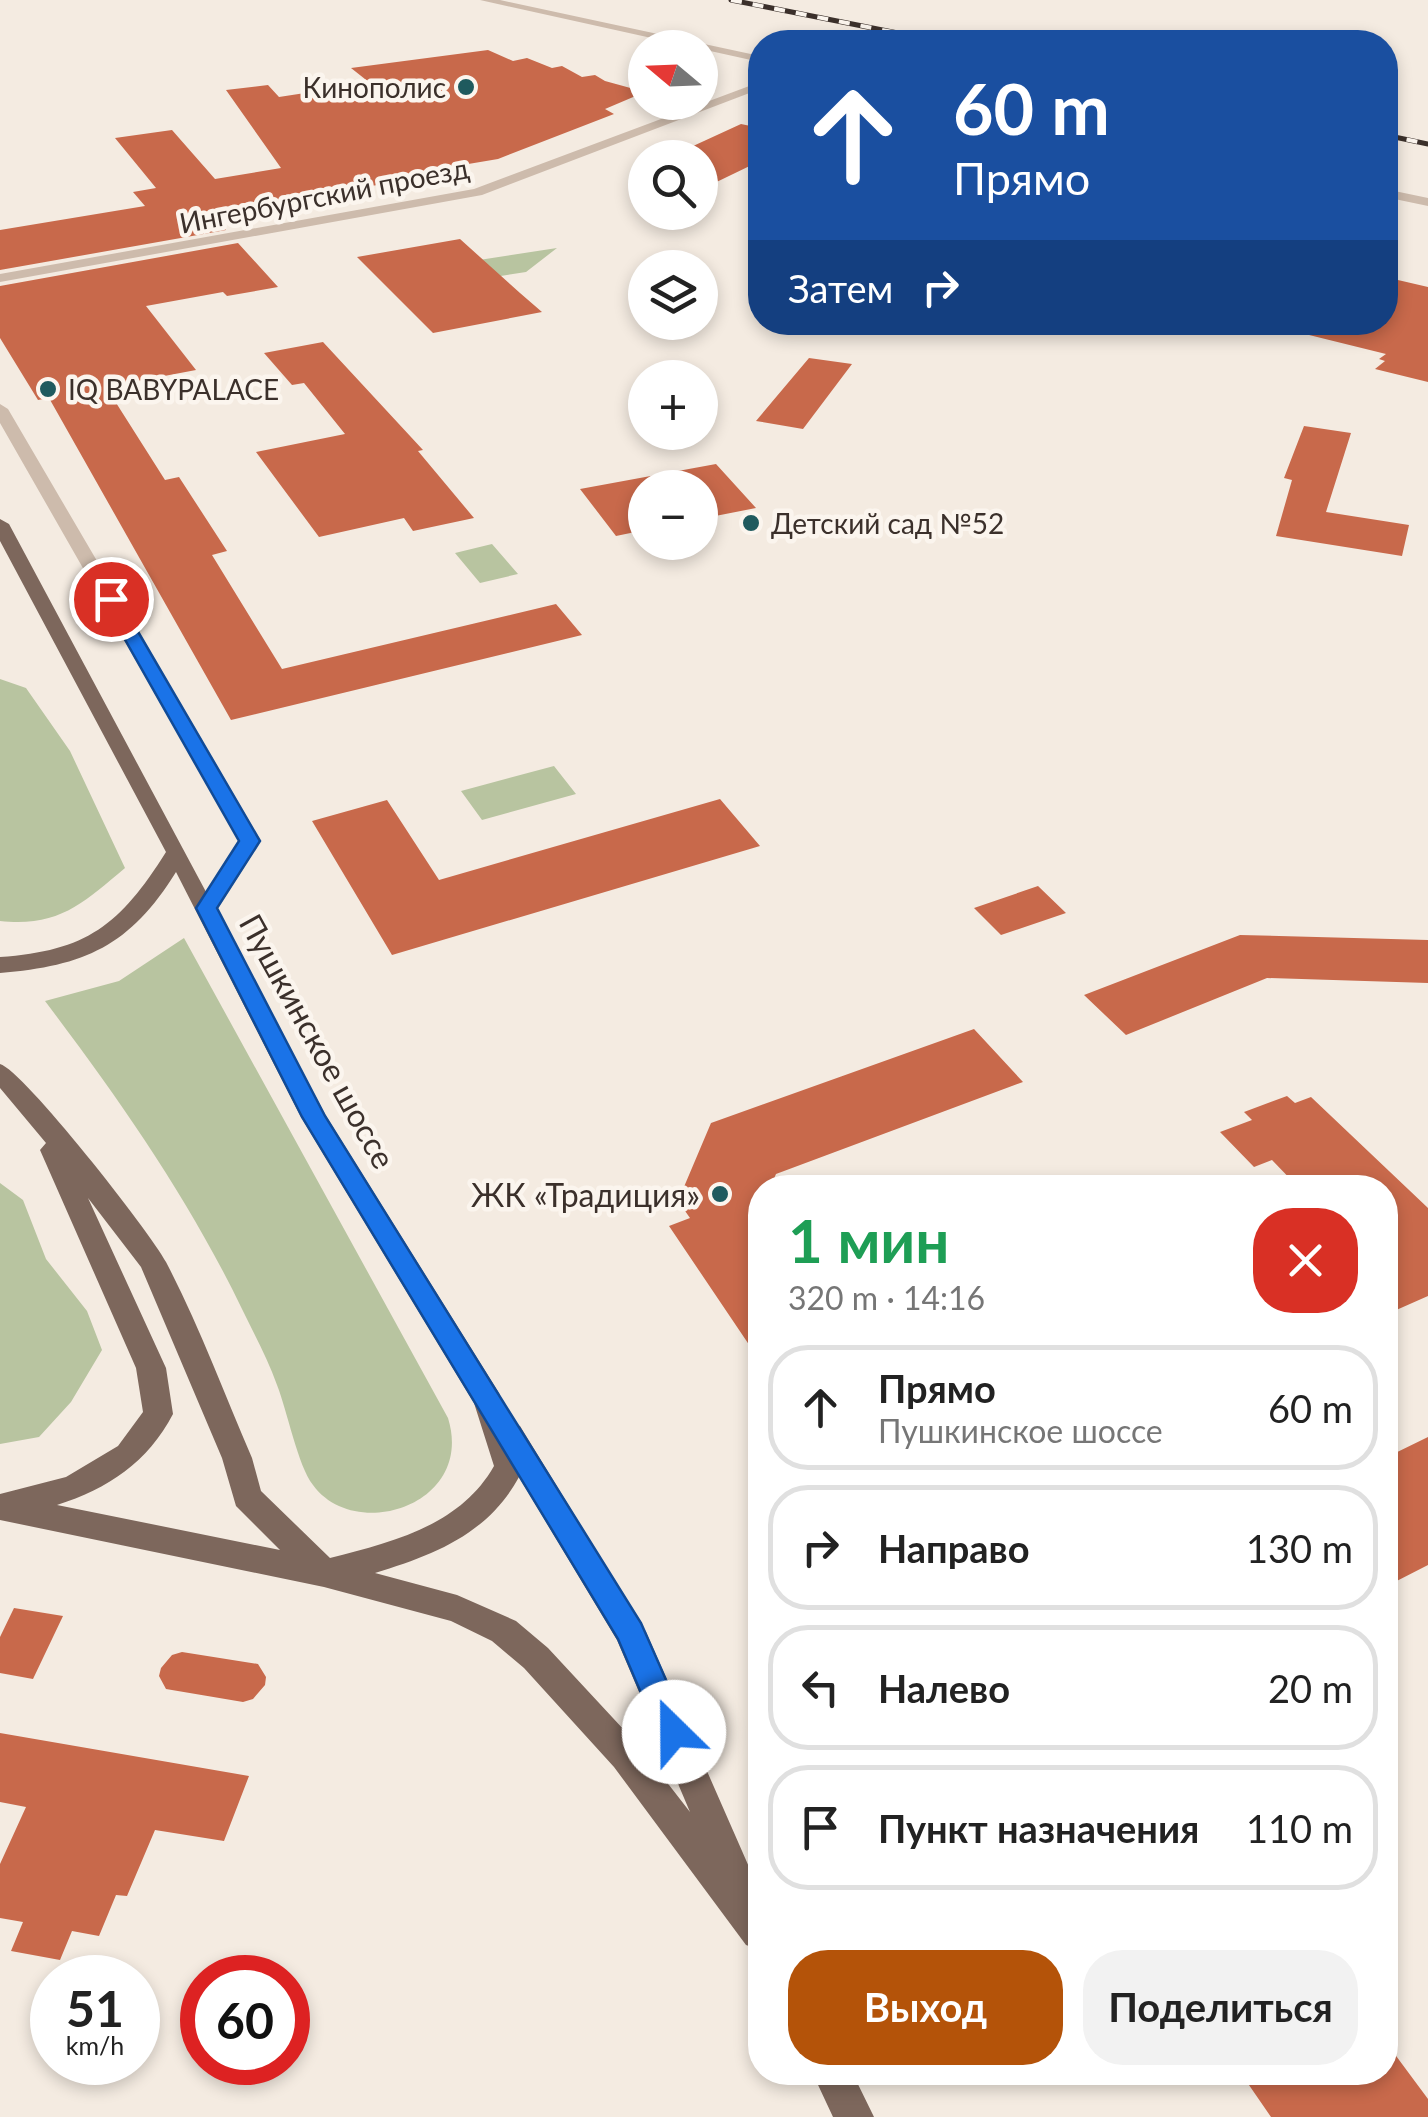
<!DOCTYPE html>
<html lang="ru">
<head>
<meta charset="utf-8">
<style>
	:root { --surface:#fff; --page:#f2f2f2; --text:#222; --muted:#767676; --line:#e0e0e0; --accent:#b45309 }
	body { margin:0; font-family:Lato,sans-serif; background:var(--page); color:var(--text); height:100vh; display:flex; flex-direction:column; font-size:38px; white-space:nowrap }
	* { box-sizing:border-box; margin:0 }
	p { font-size:32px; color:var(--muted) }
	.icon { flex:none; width:55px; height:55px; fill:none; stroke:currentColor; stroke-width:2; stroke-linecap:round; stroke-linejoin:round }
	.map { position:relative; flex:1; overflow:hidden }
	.side { position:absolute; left:748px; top:1175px; width:650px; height:910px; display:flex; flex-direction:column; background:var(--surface); border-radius:40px; box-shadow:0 5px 15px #0003 }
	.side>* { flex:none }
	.banner { position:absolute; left:748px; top:30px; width:650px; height:305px; border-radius:40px; box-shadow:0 5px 15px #0003; background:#1a4fa0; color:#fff; overflow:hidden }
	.needle { width:65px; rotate:289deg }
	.fabs { position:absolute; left:628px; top:30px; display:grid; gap:20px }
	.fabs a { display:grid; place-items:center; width:90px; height:90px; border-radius:50%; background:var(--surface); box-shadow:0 5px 15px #0003; font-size:50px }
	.speed { position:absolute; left:30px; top:1955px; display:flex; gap:20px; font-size:50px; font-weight:700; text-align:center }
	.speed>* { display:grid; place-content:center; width:130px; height:130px; border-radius:50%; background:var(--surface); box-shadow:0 5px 15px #0003; line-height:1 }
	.speed small { font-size:25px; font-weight:400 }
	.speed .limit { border:15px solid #d22; background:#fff; color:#111 }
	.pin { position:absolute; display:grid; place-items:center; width:85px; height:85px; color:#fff; margin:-42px; border:5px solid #fff; border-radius:50%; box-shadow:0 2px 10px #0007 }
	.me { position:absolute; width:110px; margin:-55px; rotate:337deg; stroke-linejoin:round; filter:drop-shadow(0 0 8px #0008) }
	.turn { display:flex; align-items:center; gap:35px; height:210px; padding:0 40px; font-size:45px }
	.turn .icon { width:130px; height:130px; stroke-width:2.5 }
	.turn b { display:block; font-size:70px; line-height:85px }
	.then { display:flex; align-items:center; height:95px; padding:0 40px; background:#0003; gap:20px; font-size:38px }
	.round { display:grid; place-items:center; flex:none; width:105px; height:105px; border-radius:40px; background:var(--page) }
	.overview { display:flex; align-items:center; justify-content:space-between; height:170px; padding:0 40px }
	h1 { font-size:60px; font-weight:700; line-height:75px; color:#1e9e55 }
	.button { display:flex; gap:20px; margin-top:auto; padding:20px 40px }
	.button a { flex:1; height:115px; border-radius:40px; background:var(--accent); color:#fff; font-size:40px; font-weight:700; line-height:115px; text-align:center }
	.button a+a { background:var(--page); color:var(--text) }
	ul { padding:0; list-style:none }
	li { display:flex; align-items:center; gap:30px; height:125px; margin:0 20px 15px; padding:0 20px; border:5px solid var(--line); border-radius:40px }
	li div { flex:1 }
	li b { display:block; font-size:38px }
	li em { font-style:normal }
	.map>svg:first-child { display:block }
	.green { fill:#b8c4a0 }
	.building { fill:#c8694b }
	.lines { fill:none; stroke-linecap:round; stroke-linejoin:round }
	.minor { fill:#cdbbac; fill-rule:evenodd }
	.major { fill:#7d675c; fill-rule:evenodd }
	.rail-casing { stroke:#3b302b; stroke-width:5 }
	.rail { stroke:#fbf5ee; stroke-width:4; stroke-dasharray:11; stroke-linecap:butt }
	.route { fill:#1a73e8; stroke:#114b97; stroke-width:2.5 }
	.poi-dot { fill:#1f5a5e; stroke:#fbf5ee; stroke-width:4 }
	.labels { text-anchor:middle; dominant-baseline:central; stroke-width:9; stroke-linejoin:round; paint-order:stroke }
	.far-poi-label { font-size:28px; fill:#3b302b; stroke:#fbf5ee; text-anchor:start }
	.far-street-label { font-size:28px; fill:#3b302b; stroke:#fbf5ee }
	.street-label { font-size:32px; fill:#3b302b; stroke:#fbf5ee }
	.poi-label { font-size:32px; fill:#3b302b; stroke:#fbf5ee; text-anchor:end }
</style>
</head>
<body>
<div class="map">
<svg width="1428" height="2117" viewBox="0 0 1428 2117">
	<rect width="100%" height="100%" fill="#f4ebe1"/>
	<path class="green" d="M 557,248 L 526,272 L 482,279 L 466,262 Z
		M 492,544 L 518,574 L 480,583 L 455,553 Z
		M 0,679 L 26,688 L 70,751 L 125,868 C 82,904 59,927 0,921 Z
		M 554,766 L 576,794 L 482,820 L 461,791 Z
		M 184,938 L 448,1418 C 475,1505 355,1543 313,1485 C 298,1466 287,1410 277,1385 C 268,1359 254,1334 242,1309 C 188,1197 119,1099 45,1001 L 119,981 Z
		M 0,1183 L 23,1200 L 46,1259 L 87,1311 L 102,1350 L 71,1402 L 39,1437 L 0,1444 Z"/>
	<path class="building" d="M 488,50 L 513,61 L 527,58 L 552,68 L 562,66 L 582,77 L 595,75 L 605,81 L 645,92 L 605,109 L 614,114 L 498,159 L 385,178 L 390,183 L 209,212 L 226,230 L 0,270 L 0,230 L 145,206 L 133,192 L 156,188 L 115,138 L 172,130 L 215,179 L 281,168 L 226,90 L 268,85 L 279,97 L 370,83 L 351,68 Z
		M 741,124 L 760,128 L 760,161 L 700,190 L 700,158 L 667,158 Z
		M 460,239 L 520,293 L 542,312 L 433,333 L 357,257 Z
		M 238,243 L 278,287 L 227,296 L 223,292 L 146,306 L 196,370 L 106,387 L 165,480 L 179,477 L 227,551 L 212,555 L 282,669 L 556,604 L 582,635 L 231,720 L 49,398 L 38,400 L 0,338 L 0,286 Z
		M 1385,277 L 1428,287 L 1428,382 L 1375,369 L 1385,361 L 1379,359 L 1386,354 L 1305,334 L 1306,322 L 1385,322 Z
		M 323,342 L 423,450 L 418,451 L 474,518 L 413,531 L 404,518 L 319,537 L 256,452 L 345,434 L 304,383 L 292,385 L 264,353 Z
		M 809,358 L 852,364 L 803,429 L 756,421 Z
		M 1304,426 L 1351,433 L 1326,512 L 1409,525 L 1402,556 L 1276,536 L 1292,480 L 1284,478 Z
		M 716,464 L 756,508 L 700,519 L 700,488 L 645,488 L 645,530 L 616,536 L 580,489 Z
		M 720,799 L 760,846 L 392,955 L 312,821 L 387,800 L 439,880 Z
		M 1038,886 L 1066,913 L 1001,935 L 974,908 Z
		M 1240,935 L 1428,940 L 1428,983 L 1267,978 L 1126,1035 L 1084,995 Z
		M 974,1029 L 1023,1082 L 776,1174 L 770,1188 L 760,1188 L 760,1361 L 669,1226 L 690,1218 L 678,1201 L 711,1123 Z
		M 1287,1096 L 1295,1103 L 1311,1097 L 1428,1208 L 1428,1296 L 1385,1315 L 1385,1188 L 1299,1188 L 1272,1160 L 1254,1167 L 1220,1132 L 1252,1120 L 1244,1112 Z
		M 1428,1437 L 1428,1565 L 1385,1587 L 1385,1458 Z
		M 14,1608 L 63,1616 L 33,1679 L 0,1673 L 0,1637 Z
		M 182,1652 L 258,1664 L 266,1677 L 265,1685 L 253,1699 L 243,1702 L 166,1689 L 159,1676 L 161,1668 L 172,1655 Z
		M 0,1733 L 249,1776 L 224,1841 L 155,1830 L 127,1896 L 116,1895 L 99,1936 L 72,1931 L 60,1960 L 11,1951 L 23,1922 L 0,1918 L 0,1864 L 26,1807 L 0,1802 Z
		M 1385,2041 L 1428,2099 L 1428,2117 L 1271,2117 L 1240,2072 L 1385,2072 Z"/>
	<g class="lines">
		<path class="minor" d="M 480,0 L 500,0 L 760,56 L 760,62 Z
			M 760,82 L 760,89 L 482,195 L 0,282 L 0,274 L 474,189 Z
			M 1385,189 L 1428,198 L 1428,206 L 1385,197 Z
			M 0,404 L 8,409 L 261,841 L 215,913 L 199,913 L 196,908 L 239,841 L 0,423 Z"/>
		<path class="major" d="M 0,519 L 9,524 L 326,1116 L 499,1393 L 510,1423 L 520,1426 L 646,1632 L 760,1892 L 760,1950 L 746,1945 L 614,1767 L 524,1668 L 492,1641 L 451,1621 L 324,1587 L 0,1520 L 0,1494 L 66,1477 L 118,1446 L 143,1412 L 136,1368 L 40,1150 L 46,1143 L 0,1088 L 0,1064 C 23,1070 151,1233 166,1262 C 199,1325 224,1393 252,1458 L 261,1491 L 330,1558 C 392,1542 460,1526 494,1466 L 474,1403 L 301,1117 L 176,872 C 130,946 85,966 0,973 L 0,957 C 87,951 120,925 166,852 L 0,541 ZM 88,1198 L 141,1267 L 222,1458 L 236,1506 L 280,1550 L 57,1505 C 108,1489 148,1462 173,1414 L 166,1368 ZM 519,1477 L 617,1640 L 690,1812 L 638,1745 L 548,1648 L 516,1621 L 457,1595 L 375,1573 C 434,1555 488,1534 519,1477 Z
			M 812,2072 L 852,2072 L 874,2117 L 833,2117 Z"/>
		<defs>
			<path id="rail" d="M 731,0 L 943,42
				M 1385,135 L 1428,144"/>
		</defs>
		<use href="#rail" class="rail-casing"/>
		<use href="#rail" class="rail"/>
	</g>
	<path class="route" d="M 111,594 L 119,599 L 260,841 L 217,908 L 325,1116 L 641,1623 L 689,1732 L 685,1742 L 674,1747 L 662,1742 L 618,1639 L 302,1117 L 196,908 L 239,841 L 102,599 Z"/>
	<g class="poi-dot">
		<circle cx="466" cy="87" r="10"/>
		<circle cx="48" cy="389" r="10"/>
		<circle cx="751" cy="523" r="10"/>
		<circle cx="720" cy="1194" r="10"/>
	</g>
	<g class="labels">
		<g class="far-poi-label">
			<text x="446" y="87" text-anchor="end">Кинополис</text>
			<text x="68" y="389">IQ BABYPALACE</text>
			<text x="771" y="523">Детский сад №52</text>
		</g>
		<g class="far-street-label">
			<text transform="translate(324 195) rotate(-11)">Ингербургский проезд</text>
		</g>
		<g class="street-label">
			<text transform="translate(318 1041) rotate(61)">Пушкинское шоссе</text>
		</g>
		<g class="poi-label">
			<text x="700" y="1194">ЖК «Традиция»</text>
		</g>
	</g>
</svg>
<div class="fabs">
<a><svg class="needle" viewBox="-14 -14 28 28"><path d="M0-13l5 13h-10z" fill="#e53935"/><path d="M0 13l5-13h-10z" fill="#767676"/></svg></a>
<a><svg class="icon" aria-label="search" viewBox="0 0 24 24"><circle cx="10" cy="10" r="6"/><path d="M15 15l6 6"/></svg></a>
<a><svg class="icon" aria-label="layers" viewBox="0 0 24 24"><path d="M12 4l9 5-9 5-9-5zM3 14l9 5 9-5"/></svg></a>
<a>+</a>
<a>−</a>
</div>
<div class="speed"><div>51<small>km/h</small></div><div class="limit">60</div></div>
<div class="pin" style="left:111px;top:599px;background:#d93025"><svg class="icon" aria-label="arrive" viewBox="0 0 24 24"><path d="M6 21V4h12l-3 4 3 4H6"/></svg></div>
<svg class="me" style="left:674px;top:1732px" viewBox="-20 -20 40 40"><circle r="19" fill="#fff"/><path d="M0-13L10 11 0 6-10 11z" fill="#1a73e8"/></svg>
<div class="banner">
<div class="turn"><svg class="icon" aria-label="ahead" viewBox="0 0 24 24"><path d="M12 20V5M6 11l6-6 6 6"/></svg><div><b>60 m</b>Прямо</div></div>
<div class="then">Затем<svg class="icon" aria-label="right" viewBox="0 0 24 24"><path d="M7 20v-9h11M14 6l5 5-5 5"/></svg></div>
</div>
<section class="side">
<div class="overview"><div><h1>1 мин</h1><p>320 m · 14:16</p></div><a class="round" style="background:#d93025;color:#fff"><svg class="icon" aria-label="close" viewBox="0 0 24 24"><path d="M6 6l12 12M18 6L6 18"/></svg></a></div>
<ul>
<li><svg class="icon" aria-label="ahead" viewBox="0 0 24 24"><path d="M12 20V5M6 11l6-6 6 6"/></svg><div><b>Прямо</b><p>Пушкинское шоссе</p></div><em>60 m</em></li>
<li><svg class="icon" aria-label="right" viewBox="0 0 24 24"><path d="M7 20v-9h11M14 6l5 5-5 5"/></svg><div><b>Направо</b></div><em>130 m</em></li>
<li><svg class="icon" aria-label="left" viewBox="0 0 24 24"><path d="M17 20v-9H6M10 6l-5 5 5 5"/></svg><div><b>Налево</b></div><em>20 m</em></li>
<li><svg class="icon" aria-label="arrive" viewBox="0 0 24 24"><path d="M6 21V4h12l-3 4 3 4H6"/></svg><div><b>Пункт назначения</b></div><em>110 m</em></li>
</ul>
<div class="button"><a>Выход</a><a>Поделиться</a></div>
</section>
</div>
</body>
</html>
